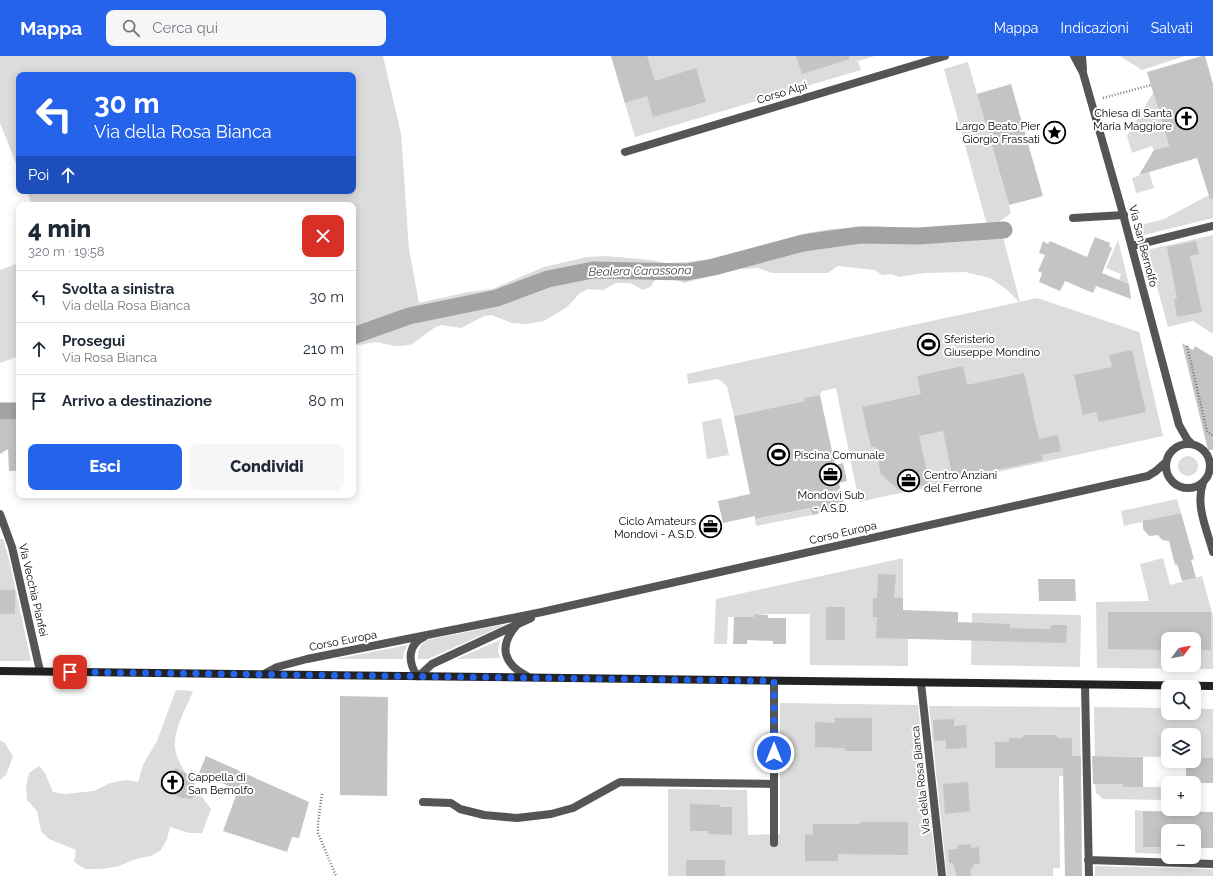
<!DOCTYPE html>
<html lang="it">
<head>
<meta charset="utf-8">
<style>
	:root { --surface:#fff; --page:#f6f6f7; --text:#1f2937; --muted:#747a83; --line:#e0e1e3; --accent:#2563eb }
	body { margin:0; font-family:Raleway,sans-serif; background:var(--page); color:var(--text); height:100vh; display:flex; flex-direction:column; font-size:15px; white-space:nowrap }
	* { box-sizing:border-box; margin:0 }
	p { font-size:13px; color:var(--muted) }
	.icon { flex:none; width:22px; height:22px; fill:none; stroke:currentColor; stroke-width:2; stroke-linecap:round; stroke-linejoin:round }
	.map { position:relative; flex:1; overflow:hidden }
	.sheet { position:absolute; left:16px; top:146px; width:340px; height:296px; display:flex; flex-direction:column; background:var(--surface); border-radius:8px; box-shadow:0 2px 10px #0003 }
	.sheet>* { flex:none }
	.hud { position:absolute; left:16px; top:16px; width:340px; height:122px; border-radius:8px; box-shadow:0 2px 10px #0003; background:#2563eb; color:#fff; overflow:hidden }
	.needle { width:26px; rotate:58deg }
	.controls { position:absolute; left:1161px; top:576px; display:grid; gap:8px }
	.controls a { display:grid; place-items:center; width:40px; height:40px; border-radius:8px; background:var(--surface); box-shadow:0 2px 10px #0003; font-size:20px }
	.pin { position:absolute; display:grid; place-items:center; width:34px; height:34px; color:#fff; margin:-17px; border-radius:8px; box-shadow:0 2px 6px #0006 }
	.me { position:absolute; width:44px; margin:-22px; rotate:0deg; stroke-linejoin:round; filter:drop-shadow(0 0 3px #0008) }
	.turn { display:flex; align-items:center; gap:14px; height:84px; padding:0 12px; font-size:18px }
	.turn .icon { width:52px; height:52px; stroke-width:2.5 }
	.turn b { display:block; font-size:28px; line-height:34px }
	.then { display:flex; align-items:center; height:38px; padding:0 12px; background:#0003; gap:8px; font-size:15px }
	.round { display:grid; place-items:center; flex:none; width:42px; height:42px; border-radius:8px; background:var(--page) }
	.summary { display:flex; align-items:center; justify-content:space-between; height:68px; padding:0 12px }
	h1 { font-size:24px; font-weight:800; line-height:30px }
	.button { display:flex; gap:8px; margin-top:auto; padding:8px 12px }
	.button a { flex:1; height:46px; border-radius:8px; background:var(--accent); color:#fff; font-size:16px; font-weight:800; line-height:46px; text-align:center }
	.button a+a { background:var(--page); color:var(--text) }
	ul { padding:0; list-style:none }
	li { display:flex; align-items:center; gap:12px; height:52px; padding:0 12px; border-top:1px solid var(--line) }
	li div { flex:1 }
	li b { display:block; font-size:15px }
	li em { font-style:normal }
	header { display:flex; align-items:center; gap:24px; box-sizing:border-box; height:56px; padding:0 20px; background:var(--accent); color:#fff }
	header strong { font-size:19px }
	nav { display:flex; gap:22px; margin-inline-start:auto; font-size:14px }
	.search { width:280px; height:36px; background:var(--page); display:flex; align-items:center; gap:10px; box-sizing:border-box; padding:0 14px; border-radius:8px; color:var(--muted); font-size:15px }
	.map>svg:first-child { display:block }
	.green { fill:#dcdcdc; fill-rule:evenodd }
	.lines { fill:none; stroke-linecap:round; stroke-linejoin:round }
	.canal { stroke:#a3a3a3; stroke-width:17 }
	.building { fill:#c4c4c4 }
	.path { stroke:#777; stroke-width:2.5; stroke-dasharray:1 2; stroke-linecap:butt }
	.minor { stroke:#555; stroke-width:8 }
	.tertiary { stroke:#555; stroke-width:8 }
	.secondary { stroke:#222; stroke-width:8 }
	.route { stroke:#2563eb; stroke-width:7; stroke-dasharray:0 12.6 }
	.labels { text-anchor:middle; dominant-baseline:central; stroke-width:4; stroke-linejoin:round; paint-order:stroke }
	.street-label { font-size:11px; fill:#000; stroke:#fff }
	.poi-label { font-size:11px; fill:#000; stroke:#fff; text-anchor:start }
	.water-label { font-size:12px; font-style:italic; fill:#444; stroke:#fff }
</style>
</head>
<body>
<header>
<strong>Mappa</strong>
<div class="search"><svg class="icon" aria-label="search" viewBox="0 0 24 24"><circle cx="10" cy="10" r="6"/><path d="M15 15l6 6"/></svg>Cerca qui</div>
<nav><a>Mappa</a><a>Indicazioni</a><a>Salvati</a></nav>
</header>
<div class="map">
<svg width="1213" height="820" viewBox="0 0 1213 820">
	<rect width="100%" height="100%" fill="#fff"/>
	<path class="green" d="M 0,0 L 383,0 L 401,78 L 409,193 L 419,247 L 468,236 L 492,233 L 544,211 L 587,201 L 606,200 L 651,204 L 665,207 L 686,206 L 709,203 L 812,176 L 832,173 L 873,170 L 913,173 L 950,170 L 987,169 L 944,13 L 968,6 L 1011,157 L 999,166 L 1020,246 L 1037,242 L 1139,276 L 1163,380 L 859,446 L 836,332 L 822,335 L 820,339 L 804,342 L 805,345 L 734,360 L 727,330 L 718,323 L 688,328 L 687,318 L 1019,246 L 1006,233 L 990,222 L 965,216 L 924,217 L 899,221 L 892,218 L 882,219 L 875,214 L 838,210 L 828,217 L 772,217 L 758,212 L 739,213 L 684,227 L 671,221 L 657,222 L 650,231 L 643,234 L 630,227 L 616,227 L 603,234 L 588,233 L 580,237 L 567,251 L 544,265 L 526,268 L 512,267 L 491,259 L 484,260 L 461,272 L 441,269 L 434,272 L 412,288 L 403,290 L 395,290 L 376,286 L 353,290 L 353,149 L 32,149 L 27,135 L 353,135 L 353,19 L 19,19 L 19,115 L 0,67 Z
		M 611,0 L 875,0 L 858,5 L 861,14 L 635,81 Z
		M 1120,0 L 1185,0 L 1142,14 Z
		M 1153,37 L 1169,90 L 1154,94 L 1152,90 L 1132,97 L 1127,80 Z
		M 1149,116 L 1154,132 L 1136,137 L 1132,122 Z
		M 1213,137 L 1213,162 L 1144,179 L 1141,169 L 1164,163 Z
		M 1213,179 L 1213,278 L 1193,265 L 1168,271 L 1147,194 Z
		M 1118,184 L 1129,228 L 1119,224 L 1121,218 L 1106,212 Z
		M 19,207 L 19,300 L 0,307 L 0,214 Z
		M 19,350 L 19,363 L 0,364 L 0,351 Z
		M 721,362 L 729,399 L 707,403 L 702,366 Z
		M1178 410a10 10 0 1 1 20 0a10 10 0 1 1-20 0Z
		M 1177,443 L 1181,457 L 1124,470 L 1121,455 Z
		M 810,452 L 812,459 L 756,470 L 755,463 Z
		M 0,483 L 3,483 L 9,503 L 31,605 L 0,605 Z
		M 903,502 L 903,542 L 873,542 L 873,560 L 877,561 L 877,582 L 908,582 L 908,610 L 810,609 L 810,558 L 754,558 L 754,561 L 728,561 L 727,588 L 714,588 L 716,543 Z
		M 1163,502 L 1170,529 L 1202,520 L 1213,560 L 1213,613 L 1097,612 L 1096,546 L 1149,545 L 1140,508 ZM 1168,583 L 1194,583 L 1194,609 L 1168,609 Z
		M 972,557 L 1081,559 L 1080,611 L 971,609 Z
		M 507,568 L 428,603 L 418,603 C 418,594 419,590 427,584 Z
		M 500,584 L 498,595 L 500,602 L 456,603 Z
		M 408,589 L 404,596 L 403,603 L 335,603 Z
		M 176,634 L 193,635 C 187,651 174,672 175,690 C 175,708 200,738 211,753 L 202,777 L 189,777 L 170,771 L 167,783 L 161,794 L 151,800 L 136,803 L 119,810 L 102,813 L 85,813 L 74,806 L 76,794 L 49,783 L 41,775 L 37,755 L 27,744 L 26,731 L 29,717 L 39,710 L 45,717 L 53,736 L 65,738 L 94,735 L 110,727 L 125,724 L 138,726 L 143,709 L 157,685 Z
		M 780,647 L 918,649 L 937,820 L 668,820 L 668,733 L 747,734 L 748,779 L 780,778 Z
		M 929,650 L 1080,651 L 1081,720 L 1059,720 L 1060,812 L 1053,812 L 1053,820 L 947,820 Z
		M 1094,651 L 1168,652 L 1168,657 L 1194,657 L 1194,653 L 1213,653 L 1213,702 L 1194,701 L 1194,679 L 1168,679 L 1168,701 L 1095,700 Z
		M 0,684 L 5,687 L 13,701 L 6,719 L 0,724 Z
		M 1095,728 L 1123,728 L 1123,731 L 1168,731 L 1168,744 L 1103,743 L 1096,737 Z
		M 1135,754 L 1143,755 L 1143,791 L 1168,791 L 1168,798 L 1135,797 Z
		M 1095,810 L 1213,813 L 1213,820 L 1095,820 Z"/>
	<g class="lines">
		<path class="canal" d="M 353,280 L 409,260 L 497,242 L 548,223 L 593,214 L 687,216 L 714,211 L 803,187 L 860,179 L 919,180 L 1004,174
			M 0,355 L 19,355"/>
	</g>
	<path class="building" d="M 611,0 L 647,0 L 655,25 L 696,12 L 706,46 L 653,61 L 647,40 L 625,47 Z
		M 796,0 L 849,0 L 850,3 L 802,18 Z
		M 1202,0 L 1205,0 L 1213,28 L 1213,143 L 1210,143 L 1197,102 L 1139,119 L 1154,94 L 1169,90 L 1147,16 Z
		M 1011,28 L 1043,140 L 1009,149 L 977,38 Z
		M 1095,181 L 1110,187 L 1109,190 L 1112,192 L 1102,217 L 1129,228 L 1131,243 L 1096,230 L 1093,237 L 1065,225 L 1060,235 L 1039,226 L 1042,217 L 1038,215 L 1045,199 L 1039,197 L 1043,185 L 1048,188 L 1050,185 L 1087,201 Z
		M 1196,185 L 1199,198 L 1190,200 L 1202,256 L 1177,261 L 1174,243 L 1177,242 L 1167,191 Z
		M 1182,287 L 1193,294 L 1195,290 L 1213,301 L 1213,394 L 1208,394 Z
		M 1132,294 L 1146,356 L 1099,366 L 1096,356 L 1083,359 L 1074,319 L 1112,311 L 1109,299 Z
		M 963,310 L 967,329 L 1024,317 L 1039,383 L 1058,379 L 1061,395 L 1042,399 L 1043,404 L 953,423 L 943,375 L 919,380 L 930,428 L 899,434 L 881,418 L 875,390 L 871,391 L 862,351 L 921,338 L 917,320 Z
		M 820,339 L 835,409 L 843,407 L 847,425 L 839,427 L 845,452 L 812,459 L 810,452 L 755,463 L 755,460 L 723,467 L 718,445 L 750,438 L 734,360 L 805,345 L 804,342 Z
		M 19,363 L 19,415 L 9,415 L 8,393 L 0,398 L 0,364 Z
		M 1181,457 L 1194,503 L 1191,504 L 1196,522 L 1182,525 L 1177,508 L 1175,509 L 1169,485 L 1162,484 L 1158,479 L 1149,480 L 1143,473 L 1143,465 Z
		M 878,518 L 896,519 L 894,542 L 903,542 L 903,554 L 958,556 L 958,566 L 1010,568 L 1010,572 L 1050,573 L 1051,569 L 1067,569 L 1066,587 L 876,582 L 877,561 L 873,561 L 873,542 L 877,542 Z
		M 1038,523 L 1075,523 L 1076,545 L 1039,545 Z
		M 0,534 L 15,534 L 15,558 L 0,558 Z
		M 826,551 L 845,551 L 845,584 L 826,584 Z
		M 1108,556 L 1211,556 L 1211,594 L 1194,594 L 1194,583 L 1168,583 L 1168,594 L 1108,593 Z
		M 754,558 L 768,559 L 768,562 L 786,562 L 786,588 L 773,588 L 773,585 L 747,584 L 747,588 L 733,588 L 734,561 L 754,561 Z
		M 340,640 L 388,641 L 387,740 L 340,739 Z
		M 835,662 L 872,662 L 872,695 L 845,695 L 845,692 L 815,691 L 815,666 L 835,667 Z
		M 954,663 L 954,670 L 966,669 L 967,692 L 946,693 L 946,684 L 934,685 L 933,664 Z
		M 1023,679 L 1057,679 L 1057,682 L 1072,682 L 1072,700 L 1081,700 L 1082,820 L 1065,820 L 1063,712 L 995,712 L 995,686 L 1009,686 L 1009,682 L 1023,682 Z
		M 206,700 L 309,746 L 299,782 L 292,781 L 287,796 L 223,775 L 238,734 L 199,717 Z
		M 1092,700 L 1143,701 L 1143,731 L 1123,731 L 1123,728 L 1093,728 Z
		M 1194,701 L 1213,702 L 1213,727 L 1186,727 L 1186,705 L 1194,705 Z
		M 175,712 L 194,721 L 195,737 L 192,743 L 182,742 L 159,731 L 166,717 L 171,720 Z
		M 968,726 L 970,755 L 945,758 L 943,728 Z
		M 690,748 L 720,749 L 720,751 L 732,751 L 732,779 L 708,778 L 708,775 L 690,775 Z
		M 1143,755 L 1213,756 L 1213,792 L 1194,792 L 1194,775 L 1168,775 L 1168,791 L 1143,791 Z
		M 860,766 L 908,766 L 908,799 L 838,798 L 838,805 L 805,805 L 805,778 L 813,779 L 813,768 L 860,768 Z
		M 971,788 L 971,792 L 979,791 L 980,808 L 973,808 L 973,812 L 970,813 L 971,820 L 957,820 L 953,807 L 949,807 L 948,794 L 958,793 L 957,789 Z
		M 686,804 L 725,804 L 725,820 L 686,820 Z"/>
	<g class="lines">
		<path class="path" d="M 1103,42 L 1151,29
			M 1187,290 L 1207,375 L 1213,380
			M 840,453 L 841,457
			M 322,738 L 318,767 L 318,777 L 336,820"/>
		<path class="minor" d="M 625,96 L 945,0
			M 1073,162 L 1124,159
			M 1132,190 L 1213,170
			M 921,627 L 942,820
			M 1085,629 L 1089,820
			M 423,746 L 451,747 L 460,753 L 484,759 L 517,762 L 551,758 L 573,752 L 620,726 L 774,728
			M 774,787 L 774,625
			M 1088,804 L 1213,808"/>
		<path class="tertiary" d="M 1074,0 L 1083,17 L 1120,147 L 1179,369 L 1187,383 L 1192,388
			M 1082,0 L 1083,14
			M1166 410a22 22 0 1 1 44 0a22 22 0 1 1-44 0Z
			M 1203,427 C 1195,449 1207,474 1213,496
			M 0,458 L 12,491 L 40,615
			M 516,570 C 498,591 504,608 527,620
			M 264,618 L 277,611 L 307,603 L 542,556 L 1148,420 L 1156,415 L 1166,406
			M 417,620 C 408,606 407,589 424,581
			M 419,620 L 432,608 L 531,562"/>
		<path class="secondary" d="M 0,615 L 1213,630"/>
	</g>
	<g class="lines">
		<path class="route" d="M 70,616 L 774,625 L 774,697"/>
	</g>
	<defs>
		<symbol id="church-ring" viewBox="-11 -11 22 22"><circle r="9.5" fill="#fff" stroke="#000" stroke-width="1.5"/><path d="M-1.2-6h2.4v3.5h3.3v2.4h-3.3V6h-2.4V-.1h-3.3v-2.4h3.3Z" fill="#000"/></symbol>
		<symbol id="sight-ring" viewBox="-11 -11 22 22"><circle r="9.5" fill="#fff" stroke="#000" stroke-width="1.5"/><path d="M0-6L1.8-2.2L6-1.7L2.9 1.2L3.7 5.4L0 3.3L-3.7 5.4L-2.9 1.2L-6-1.7L-1.8-2.2Z" fill="#000"/></symbol>
		<symbol id="stadium-ring" viewBox="-11 -11 22 22"><circle r="9.5" fill="#fff" stroke="#000" stroke-width="1.5"/><path d="M0-5a6.5 5 0 1 0 0 10a6.5 5 0 1 0 0-10ZM-3.5-1.8h7v3.6h-7Z" fill="#000"/></symbol>
		<symbol id="office-ring" viewBox="-11 -11 22 22"><circle r="9.5" fill="#fff" stroke="#000" stroke-width="1.5"/><path d="M-6-3h4V-5.5h4V-3h4V5H-6ZM-1-4.5V-3h2v-1.5ZM-6 0V1H6V0Z" fill="#000"/></symbol>
	</defs>
	<g fill-rule="evenodd">
		<use href="#church-ring" x="1174" y="50" width="25" height="25"/>
		<use href="#sight-ring" x="1042" y="64" width="25" height="25"/>
		<use href="#stadium-ring" x="916" y="276" width="25" height="25"/>
		<use href="#stadium-ring" x="766" y="386" width="25" height="25"/>
		<use href="#office-ring" x="818" y="406" width="25" height="25"/>
		<use href="#office-ring" x="896" y="412" width="25" height="25"/>
		<use href="#office-ring" x="698" y="458" width="25" height="25"/>
		<use href="#church-ring" x="160" y="714" width="25" height="25"/>
	</g>
	<g class="labels">
		<g class="street-label">
			<text transform="translate(782 37) rotate(-17)">Corso Alpi</text>
			<text transform="translate(1143 190) rotate(75)">Via San Bernolfo</text>
			<text transform="translate(843 477) rotate(-13)">Corso Europa</text>
			<text transform="translate(33 534) rotate(77)">Via Vecchia Pianfei</text>
			<text transform="translate(343 585) rotate(-11)">Corso Europa</text>
			<text transform="translate(921 724) rotate(-96)">Via della Rosa Bianca</text>
		</g>
		<g class="poi-label">
			<text x="1172" y="57" text-anchor="end">Chiesa di Santa<tspan x="1172" dy="13">Maria Maggiore</tspan></text>
			<text x="1040" y="70" text-anchor="end">Largo Beato Pier<tspan x="1040" dy="13">Giorgio Frassati</tspan></text>
			<text x="944" y="283">Sferisterio<tspan x="944" dy="13">Giuseppe Mondino</tspan></text>
			<text x="794" y="399">Piscina Comunale</text>
			<text x="924" y="419">Centro Anziani<tspan x="924" dy="13">del Ferrone</tspan></text>
			<text x="831" y="439" text-anchor="middle">Mondovì Sub<tspan x="831" dy="13">- A.S.D.</tspan></text>
			<text x="696" y="465" text-anchor="end">Ciclo Amateurs<tspan x="696" dy="13">Mondovì - A.S.D.</tspan></text>
			<text x="188" y="721">Cappella di<tspan x="188" dy="13">San Bernolfo</tspan></text>
		</g>
		<g class="water-label">
			<text transform="translate(640 215) rotate(-1)">Bealera Carassona</text>
		</g>
	</g>
</svg>
<div class="controls">
<a><svg class="needle" viewBox="-14 -14 28 28"><path d="M0-13l5 13h-10z" fill="#e53935"/><path d="M0 13l5-13h-10z" fill="#747a83"/></svg></a>
<a><svg class="icon" aria-label="search" viewBox="0 0 24 24"><circle cx="10" cy="10" r="6"/><path d="M15 15l6 6"/></svg></a>
<a><svg class="icon" aria-label="layers" viewBox="0 0 24 24"><path d="M12 4l9 5-9 5-9-5zM3 14l9 5 9-5"/></svg></a>
<a>+</a>
<a>−</a>
</div>
<div class="pin" style="left:70px;top:616px;background:#d93025"><svg class="icon" aria-label="arrive" viewBox="0 0 24 24"><path d="M6 21V4h12l-3 4 3 4H6"/></svg></div>
<svg class="me" style="left:774px;top:697px" viewBox="-20 -20 40 40"><circle r="17" fill="#2563eb" stroke="#fff" stroke-width="3"/><path d="M0-11L8 9 0 5-8 9z" fill="#fff"/></svg>
<div class="hud">
<div class="turn"><svg class="icon" aria-label="left" viewBox="0 0 24 24"><path d="M17 20v-9H6M10 6l-5 5 5 5"/></svg><div><b>30 m</b>Via della Rosa Bianca</div></div>
<div class="then">Poi<svg class="icon" aria-label="ahead" viewBox="0 0 24 24"><path d="M12 20V5M6 11l6-6 6 6"/></svg></div>
</div>
<section class="sheet">
<div class="summary"><div><h1>4 min</h1><p>320 m · 19:58</p></div><a class="round" style="background:#d93025;color:#fff"><svg class="icon" aria-label="close" viewBox="0 0 24 24"><path d="M6 6l12 12M18 6L6 18"/></svg></a></div>
<ul>
<li><svg class="icon" aria-label="left" viewBox="0 0 24 24"><path d="M17 20v-9H6M10 6l-5 5 5 5"/></svg><div><b>Svolta a sinistra</b><p>Via della Rosa Bianca</p></div><em>30 m</em></li>
<li><svg class="icon" aria-label="ahead" viewBox="0 0 24 24"><path d="M12 20V5M6 11l6-6 6 6"/></svg><div><b>Prosegui</b><p>Via Rosa Bianca</p></div><em>210 m</em></li>
<li><svg class="icon" aria-label="arrive" viewBox="0 0 24 24"><path d="M6 21V4h12l-3 4 3 4H6"/></svg><div><b>Arrivo a destinazione</b></div><em>80 m</em></li>
</ul>
<div class="button"><a>Esci</a><a>Condividi</a></div>
</section>
</div>
</body>
</html>
